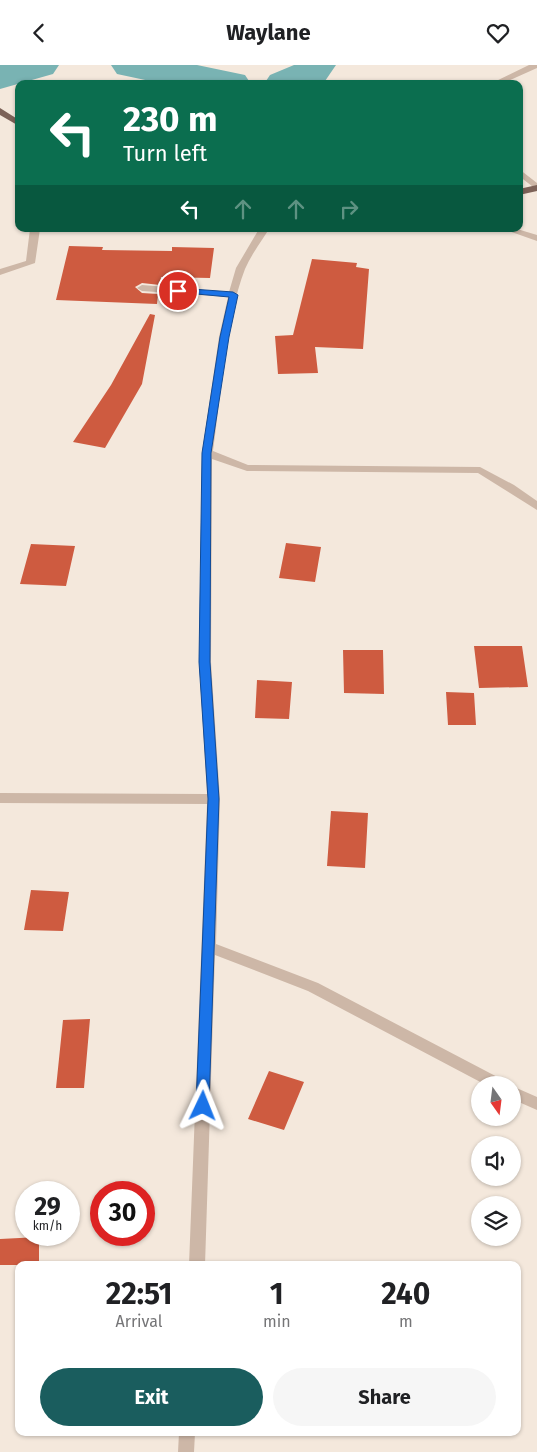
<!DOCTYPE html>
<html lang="en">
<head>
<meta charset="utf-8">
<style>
	:root { --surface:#fff; --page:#f6f6f6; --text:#202124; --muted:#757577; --accent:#1a5d5e }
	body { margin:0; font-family:"Fira Sans",sans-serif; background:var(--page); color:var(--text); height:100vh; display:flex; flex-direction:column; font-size:19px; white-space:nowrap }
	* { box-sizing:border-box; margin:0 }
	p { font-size:16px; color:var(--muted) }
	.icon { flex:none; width:28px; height:28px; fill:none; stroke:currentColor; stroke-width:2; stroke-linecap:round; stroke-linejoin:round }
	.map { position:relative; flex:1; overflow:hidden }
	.sheet { position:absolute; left:15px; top:1196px; width:506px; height:175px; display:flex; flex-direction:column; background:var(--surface); border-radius:10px; box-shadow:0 1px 4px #0004 }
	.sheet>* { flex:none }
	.top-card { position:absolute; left:15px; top:15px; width:508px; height:152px; border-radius:10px; box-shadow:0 1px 4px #0004; background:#0b6e4f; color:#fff; overflow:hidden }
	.needle { width:32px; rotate:166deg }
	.tools { position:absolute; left:471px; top:1011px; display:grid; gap:10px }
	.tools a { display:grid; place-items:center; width:50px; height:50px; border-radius:50%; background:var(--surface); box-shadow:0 1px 4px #0004; font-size:25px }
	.speed { position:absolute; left:15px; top:1116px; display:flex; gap:10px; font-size:25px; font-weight:700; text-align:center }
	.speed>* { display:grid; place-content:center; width:65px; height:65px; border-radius:50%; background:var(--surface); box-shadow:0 1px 4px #0004; line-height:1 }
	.speed small { font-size:12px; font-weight:400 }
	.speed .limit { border:8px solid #d22; background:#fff; color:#111 }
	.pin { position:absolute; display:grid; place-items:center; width:42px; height:42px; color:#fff; margin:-21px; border:2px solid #fff; border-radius:50%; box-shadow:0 1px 5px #0007 }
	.me { position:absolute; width:55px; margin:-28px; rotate:2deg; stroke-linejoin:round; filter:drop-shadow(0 0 4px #0008) }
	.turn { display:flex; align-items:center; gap:18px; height:105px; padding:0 25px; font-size:22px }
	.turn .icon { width:65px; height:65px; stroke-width:2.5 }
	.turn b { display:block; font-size:35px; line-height:42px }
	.lanes { display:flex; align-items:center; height:48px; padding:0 25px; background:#0003; justify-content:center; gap:25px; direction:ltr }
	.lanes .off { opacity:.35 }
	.eta { display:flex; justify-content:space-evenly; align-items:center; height:85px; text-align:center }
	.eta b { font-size:30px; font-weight:700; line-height:35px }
	.action { display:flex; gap:10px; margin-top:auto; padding:10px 25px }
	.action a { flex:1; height:58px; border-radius:30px; background:var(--accent); color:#fff; font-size:20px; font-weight:700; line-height:58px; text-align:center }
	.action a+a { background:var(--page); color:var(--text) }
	header { display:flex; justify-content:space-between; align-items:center; height:65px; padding:0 25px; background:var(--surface); font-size:22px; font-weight:700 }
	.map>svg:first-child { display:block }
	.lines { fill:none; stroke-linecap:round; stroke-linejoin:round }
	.river { fill:#79b3b3; fill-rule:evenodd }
	.building { fill:#ce5b40 }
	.street { fill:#cdb7a7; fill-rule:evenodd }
	.primary { fill:#7c6258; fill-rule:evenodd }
	.route { fill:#1a73e8; stroke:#114b97 }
</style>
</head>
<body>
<header><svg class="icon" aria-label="back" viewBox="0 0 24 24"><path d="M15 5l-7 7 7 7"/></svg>Waylane<svg class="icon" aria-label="heart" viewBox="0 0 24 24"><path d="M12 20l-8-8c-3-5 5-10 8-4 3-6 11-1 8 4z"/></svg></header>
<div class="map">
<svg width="537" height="1387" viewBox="0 0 537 1387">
	<rect width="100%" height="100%" fill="#f4e8dc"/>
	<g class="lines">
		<path class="river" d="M 0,0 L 59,0 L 53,9 L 0,24 Z
			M 111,0 L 197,0 L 245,10 L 251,19 L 164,19 L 117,9 Z
			M 294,0 L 336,0 L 323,19 L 264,19 L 270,10 Z"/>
	</g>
	<path class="building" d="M 69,181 L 103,182 L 102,185 L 172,186 L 172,182 L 214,183 L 210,213 L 161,212 L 160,220 L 142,218 L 135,222 L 142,228 L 158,229 L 157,239 L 56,235 Z
		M 312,194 L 357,198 L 356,202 L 369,204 L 363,284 L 315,282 L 318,308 L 278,309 L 275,271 L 293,270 Z
		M 150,249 L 155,250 L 142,319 L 105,383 L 73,377 L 111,320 Z
		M 286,478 L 321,482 L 315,517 L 279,513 Z
		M 31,479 L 75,481 L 66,521 L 20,519 Z
		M 474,581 L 522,581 L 528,622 L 479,623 Z
		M 343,585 L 383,585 L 384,629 L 344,628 Z
		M 257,615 L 292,617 L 289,654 L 255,653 Z
		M 446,627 L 474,628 L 476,660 L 448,660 Z
		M 331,746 L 368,748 L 365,803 L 327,801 Z
		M 31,825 L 69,827 L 63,866 L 24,865 Z
		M 90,954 L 84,1023 L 56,1023 L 63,955 Z
		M 269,1006 L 304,1017 L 284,1065 L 248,1054 Z
		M 39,1172 L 39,1200 L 0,1200 L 0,1174 Z"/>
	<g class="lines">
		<path class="street" d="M 529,0 L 537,0 L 537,3 L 501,19 L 490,19 Z
			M 519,104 L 537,118 L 537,125 L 519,111 Z
			M 30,164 L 40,164 L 35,198 L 0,210 L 0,204 L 26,196 Z
			M 259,164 L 269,164 C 261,177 251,190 245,204 C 225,256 221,331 213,386 L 248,400 L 480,402 L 514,420 L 537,436 L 537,445 L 478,408 L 247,406 L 212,394 L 211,597 L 220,734 L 216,879 L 318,918 L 505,1016 L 507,1020 L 486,1020 L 308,926 L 215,890 L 205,1200 L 189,1200 L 207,739 L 0,738 L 0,728 L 207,729 L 199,597 L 202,388 L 219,272 L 228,232 L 142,226 L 137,223 L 142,220 L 229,227 L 236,203 Z
			M 503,164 L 517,164 L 537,170 L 537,176 Z
			M 512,1021 L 537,1032 L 537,1045 L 512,1034 Z
			M 179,1368 L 195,1368 L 194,1387 L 178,1387 Z"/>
		<path class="primary" d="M 0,43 L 19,55 L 19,61 L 0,50 Z
			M 537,120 L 537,126 L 519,130 L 519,124 Z"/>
	</g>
	<path class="route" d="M 178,223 L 233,227 L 238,230 L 229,272 L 211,388 L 210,597 L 219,734 L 209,1041 L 207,1045 L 198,1045 L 196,1041 L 208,734 L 199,597 L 202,388 L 220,272 L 229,232 L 175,227 L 174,226 Z"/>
</svg>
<div class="tools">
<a><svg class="needle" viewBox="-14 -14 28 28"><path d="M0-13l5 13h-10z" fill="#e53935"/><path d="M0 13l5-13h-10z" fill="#757577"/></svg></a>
<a><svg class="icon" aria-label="sound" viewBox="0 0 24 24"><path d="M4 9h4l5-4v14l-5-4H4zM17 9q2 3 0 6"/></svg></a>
<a><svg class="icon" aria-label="layers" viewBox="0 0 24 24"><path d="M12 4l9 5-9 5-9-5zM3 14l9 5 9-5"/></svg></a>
</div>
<div class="speed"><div>29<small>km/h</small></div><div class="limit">30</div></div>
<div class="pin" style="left:178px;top:226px;background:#d93025"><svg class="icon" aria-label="arrive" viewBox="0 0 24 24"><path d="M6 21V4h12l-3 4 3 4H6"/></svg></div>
<svg class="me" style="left:203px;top:1041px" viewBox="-20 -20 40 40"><path d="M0-17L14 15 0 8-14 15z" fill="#1a73e8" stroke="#fff" stroke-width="4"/></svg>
<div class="top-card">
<div class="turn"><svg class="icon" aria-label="left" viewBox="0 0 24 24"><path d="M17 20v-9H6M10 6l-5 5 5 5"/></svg><div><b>230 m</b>Turn left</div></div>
<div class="lanes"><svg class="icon" aria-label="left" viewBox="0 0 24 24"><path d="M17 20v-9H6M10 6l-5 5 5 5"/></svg><svg class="icon off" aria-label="ahead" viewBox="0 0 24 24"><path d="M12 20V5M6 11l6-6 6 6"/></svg><svg class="icon off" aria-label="ahead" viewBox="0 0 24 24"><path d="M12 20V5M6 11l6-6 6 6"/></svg><svg class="icon off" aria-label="right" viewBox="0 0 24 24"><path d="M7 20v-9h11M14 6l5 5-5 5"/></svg></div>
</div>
<section class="sheet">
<div class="eta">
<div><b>22:51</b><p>Arrival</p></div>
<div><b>1</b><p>min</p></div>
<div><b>240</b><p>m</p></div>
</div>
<div class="action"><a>Exit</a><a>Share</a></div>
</section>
</div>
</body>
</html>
